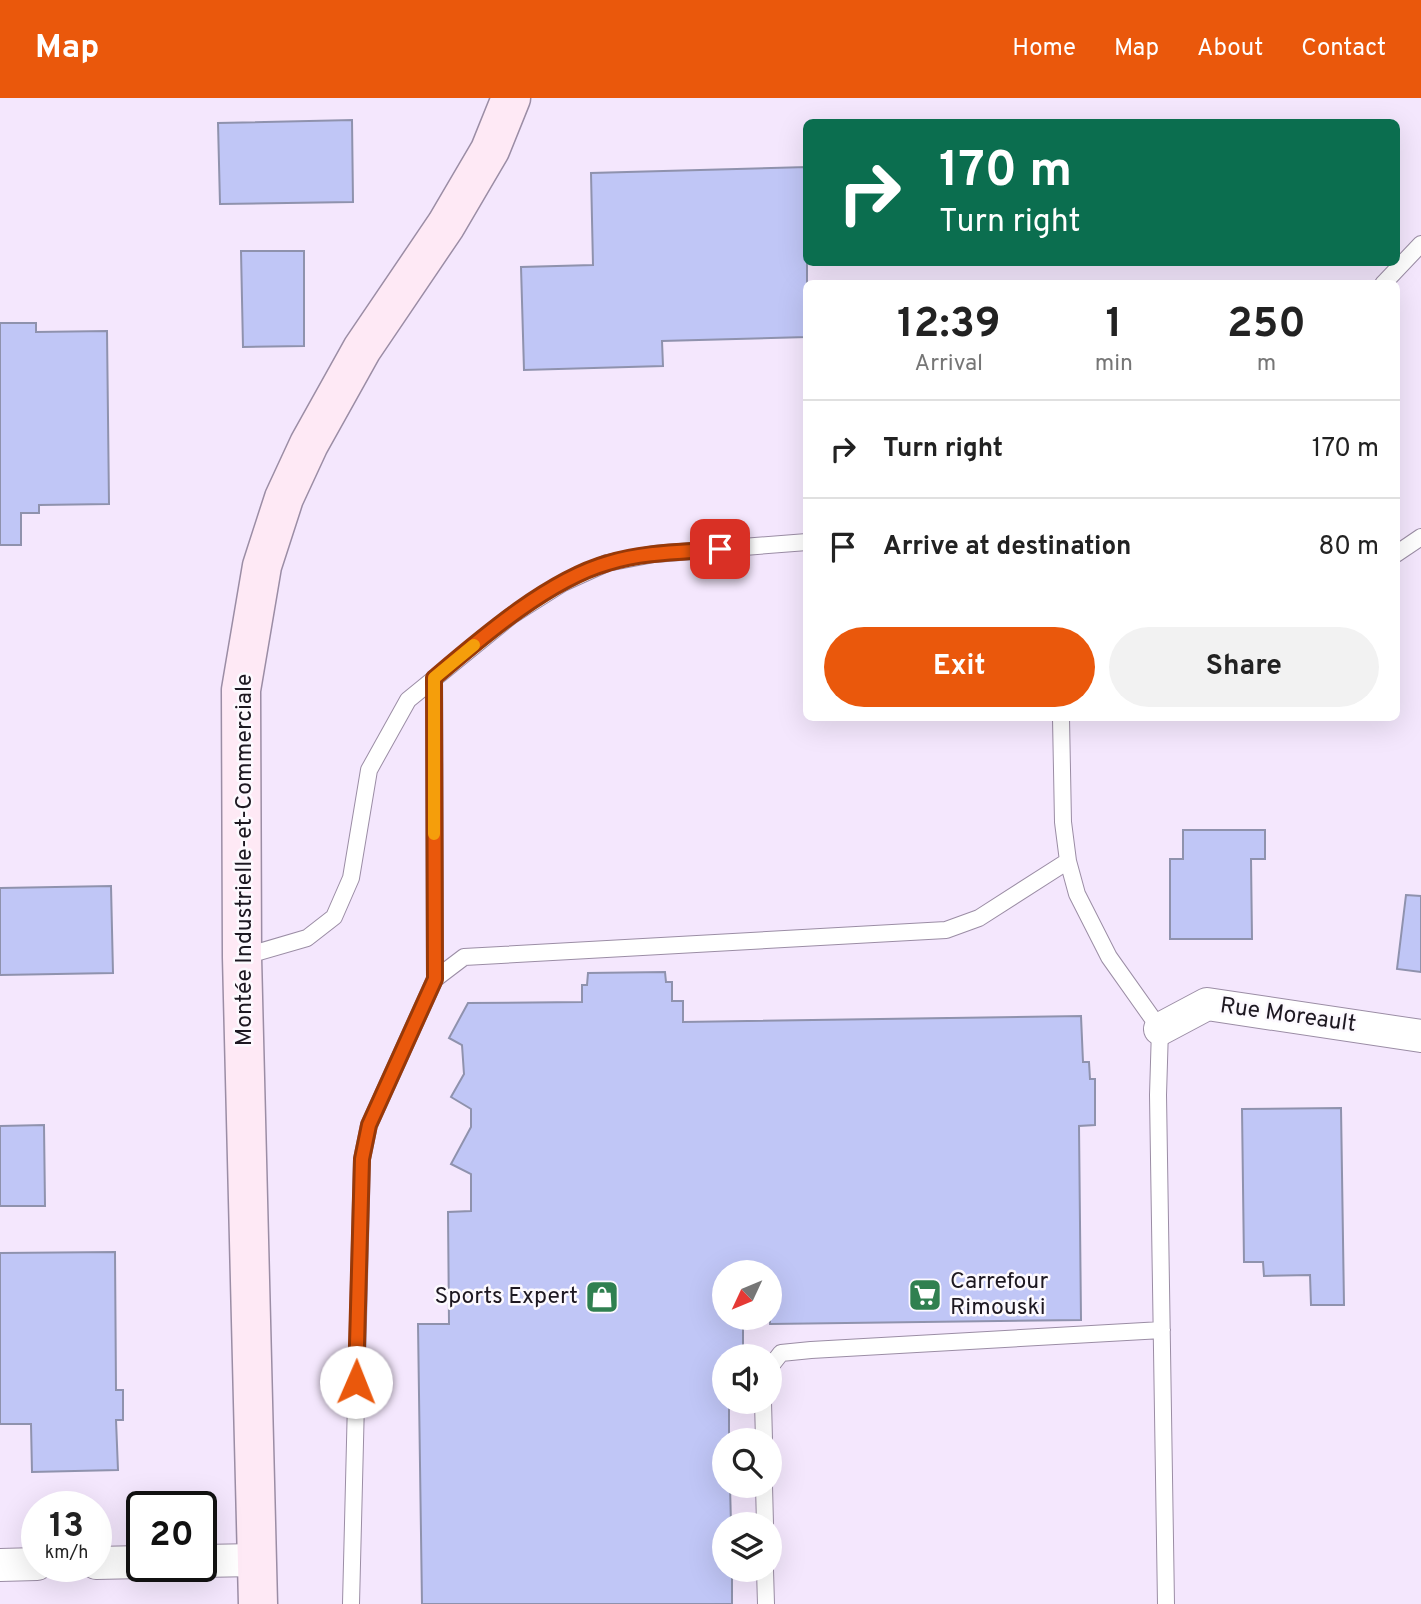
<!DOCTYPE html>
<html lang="en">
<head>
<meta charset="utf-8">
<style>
	:root { --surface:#fff; --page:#f2f2f2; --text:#222; --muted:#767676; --line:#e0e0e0; --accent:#ea580c }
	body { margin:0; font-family:Overpass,sans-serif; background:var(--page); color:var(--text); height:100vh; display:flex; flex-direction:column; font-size:26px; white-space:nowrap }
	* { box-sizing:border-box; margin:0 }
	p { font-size:23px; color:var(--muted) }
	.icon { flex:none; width:38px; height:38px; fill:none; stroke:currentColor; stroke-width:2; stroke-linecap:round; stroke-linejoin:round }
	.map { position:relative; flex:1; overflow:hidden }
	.sheet { position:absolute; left:803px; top:182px; width:597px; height:441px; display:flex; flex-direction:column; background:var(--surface); border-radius:10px; box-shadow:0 7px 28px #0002 }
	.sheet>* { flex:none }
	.top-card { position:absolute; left:803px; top:21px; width:597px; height:147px; border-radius:10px; box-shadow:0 7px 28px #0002; background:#0b6e4f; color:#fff; overflow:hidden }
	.needle { width:46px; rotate:226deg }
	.tools { position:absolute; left:712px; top:1162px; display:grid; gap:14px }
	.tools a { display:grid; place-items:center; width:70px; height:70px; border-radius:50%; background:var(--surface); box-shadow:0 7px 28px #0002; font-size:35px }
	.speed { position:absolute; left:21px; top:1393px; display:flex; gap:14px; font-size:35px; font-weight:700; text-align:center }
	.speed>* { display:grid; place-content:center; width:91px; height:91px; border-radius:50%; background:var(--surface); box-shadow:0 7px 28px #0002; line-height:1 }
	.speed small { font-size:18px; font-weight:400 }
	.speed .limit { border:4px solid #111; border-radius:10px; background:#fff; color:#111 }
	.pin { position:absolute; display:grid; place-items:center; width:60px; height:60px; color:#fff; margin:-30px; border-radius:14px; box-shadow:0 4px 10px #0006 }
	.me { position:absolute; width:77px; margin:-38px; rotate:1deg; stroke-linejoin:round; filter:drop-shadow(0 0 5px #0008) }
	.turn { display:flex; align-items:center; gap:24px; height:147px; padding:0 21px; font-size:32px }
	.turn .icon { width:91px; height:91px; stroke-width:2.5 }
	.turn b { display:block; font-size:49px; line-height:60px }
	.eta { display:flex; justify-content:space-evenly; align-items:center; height:119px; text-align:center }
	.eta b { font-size:42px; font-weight:700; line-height:49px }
	.cta { display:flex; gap:14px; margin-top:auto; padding:14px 21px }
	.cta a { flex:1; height:80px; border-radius:42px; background:var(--accent); color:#fff; font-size:28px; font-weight:700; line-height:80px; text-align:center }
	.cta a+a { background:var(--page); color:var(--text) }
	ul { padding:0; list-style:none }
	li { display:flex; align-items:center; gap:21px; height:98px; padding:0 21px; border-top:2px solid var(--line) }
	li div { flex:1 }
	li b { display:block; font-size:26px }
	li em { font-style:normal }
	header { display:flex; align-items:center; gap:42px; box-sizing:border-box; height:98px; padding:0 35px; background:var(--accent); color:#fff }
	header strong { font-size:33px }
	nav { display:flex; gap:38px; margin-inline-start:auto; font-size:24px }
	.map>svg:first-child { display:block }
	.building { fill:#c0c6f6; stroke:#8f92ad; stroke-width:2 }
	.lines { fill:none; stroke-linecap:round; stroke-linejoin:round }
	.service-casing { stroke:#9b8da5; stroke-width:18 }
	.minor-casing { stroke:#9b8da5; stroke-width:34 }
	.secondary-casing { stroke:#9b8da5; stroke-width:41 }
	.service { stroke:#fff; stroke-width:16 }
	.minor { stroke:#fff; stroke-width:32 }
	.secondary { stroke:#fee9f5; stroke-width:38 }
	.route-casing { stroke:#983908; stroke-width:18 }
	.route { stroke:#ea580c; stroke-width:12 }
	.slow { stroke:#f59e0b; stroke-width:12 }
	.labels { text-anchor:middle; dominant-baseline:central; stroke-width:5; stroke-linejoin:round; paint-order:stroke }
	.street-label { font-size:23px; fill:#1d1821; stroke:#fcf9fe }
	.poi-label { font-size:23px; fill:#1d1821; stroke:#fcf9fe; text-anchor:start }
</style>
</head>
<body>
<header>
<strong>Map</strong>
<nav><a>Home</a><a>Map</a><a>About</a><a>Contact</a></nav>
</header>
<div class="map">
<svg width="1421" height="1506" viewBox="0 0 1421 1506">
	<rect width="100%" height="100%" fill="#f4e7fd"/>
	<path class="building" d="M 352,22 L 353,104 L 220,106 L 218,25 Z
		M 807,69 L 807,239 L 662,243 L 663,268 L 524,272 L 521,169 L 593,167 L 591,75 Z
		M 241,153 L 304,153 L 304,248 L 243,249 Z
		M 0,225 L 36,225 L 36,234 L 107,233 L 109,406 L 39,407 L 39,415 L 21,415 L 21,447 L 0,447 Z
		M 1183,732 L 1265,732 L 1265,761 L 1251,761 L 1252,841 L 1170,841 L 1170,761 L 1183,761 Z
		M 111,788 L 113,875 L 0,877 L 0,790 Z
		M 1406,797 L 1421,798 L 1421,874 L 1397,871 Z
		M 665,874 L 666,884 L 672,884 L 672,903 L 683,903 L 683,924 L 1081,918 L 1083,964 L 1089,964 L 1090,981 L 1095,981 L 1095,1027 L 1079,1028 L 1081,1222 L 770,1226 L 770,1174 L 724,1174 L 724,1220 L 743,1220 L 743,1258 L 724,1258 L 724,1304 L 729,1304 L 729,1342 L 724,1342 L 724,1388 L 730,1388 L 731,1426 L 724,1426 L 724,1472 L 732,1472 L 732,1506 L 422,1506 L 418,1226 L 449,1226 L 448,1114 L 471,1113 L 471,1076 L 451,1066 L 471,1029 L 471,1011 L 451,999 L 464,976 L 462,947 L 449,940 L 468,905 L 582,904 L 582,887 L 587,887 L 588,875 Z
		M 1341,1010 L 1344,1207 L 1311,1207 L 1310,1177 L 1264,1178 L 1263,1164 L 1244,1164 L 1242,1011 Z
		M 44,1027 L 45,1108 L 0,1108 L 0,1028 Z
		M 115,1154 L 116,1292 L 123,1292 L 123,1322 L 116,1322 L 118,1372 L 32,1374 L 31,1326 L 0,1326 L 0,1155 Z"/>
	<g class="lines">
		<defs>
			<path id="service" d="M 1383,186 L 1421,146
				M 1396,456 L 1421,439
				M 434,580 L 435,881
				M 1061,620 L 1063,724 L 1068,763 L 1077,796 L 1109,859 L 1160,931 L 1158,997 L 1166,1506
				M 242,859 L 307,840 L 334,819 L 351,780 L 369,672 L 408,602 L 511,518 L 563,485 L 607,465 L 654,456 L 807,444
				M 770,1269 L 781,1255 L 811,1252 L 1162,1232
				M 763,1304 L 764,1342
				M 764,1388 L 765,1426
				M 765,1472 L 766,1506
				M 351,1506 L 362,1061 L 369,1027 L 435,881 L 464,859 L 946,832 L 979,820 L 1068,763"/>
			<path id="minor" d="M 1160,931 L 1207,906 L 1421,938
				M 201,1463 L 258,1462
				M 96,1465 L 142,1464
				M 0,1467 L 37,1466"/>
			<path id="secondary" d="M 258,1506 L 242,859 L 241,592 L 262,468 L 284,400 L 309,346 L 362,251 L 446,127 L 490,52 L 511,0"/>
		</defs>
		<use href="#service" class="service-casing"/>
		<use href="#minor" class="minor-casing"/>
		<use href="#secondary" class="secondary-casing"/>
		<use href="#service" class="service"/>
		<use href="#minor" class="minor"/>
		<use href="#secondary" class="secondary"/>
	</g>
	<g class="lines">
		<defs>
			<path id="route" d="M 356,1284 L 362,1061 L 369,1027 L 435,881 L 434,580 C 481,540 548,482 608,465 C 643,454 683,454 720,451"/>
		</defs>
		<use href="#route" class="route-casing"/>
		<use href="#route" class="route"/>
		<path class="slow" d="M 434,736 L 434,580 L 474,547"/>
	</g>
	<defs>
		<symbol id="supermarket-square" viewBox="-11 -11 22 22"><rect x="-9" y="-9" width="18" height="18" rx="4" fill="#308050" stroke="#fcf9fe"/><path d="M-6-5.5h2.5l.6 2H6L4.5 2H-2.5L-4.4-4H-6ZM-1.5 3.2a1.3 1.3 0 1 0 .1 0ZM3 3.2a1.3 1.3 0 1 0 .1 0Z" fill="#fff"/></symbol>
		<symbol id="shop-square" viewBox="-11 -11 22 22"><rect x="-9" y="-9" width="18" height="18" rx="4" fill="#308050" stroke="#fcf9fe"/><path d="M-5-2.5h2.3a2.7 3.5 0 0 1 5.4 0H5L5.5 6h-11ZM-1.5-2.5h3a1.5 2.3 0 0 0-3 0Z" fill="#fff"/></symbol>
	</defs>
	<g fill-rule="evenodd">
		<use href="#supermarket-square" x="906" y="1178" width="38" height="38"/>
		<use href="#shop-square" x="583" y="1180" width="38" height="38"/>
	</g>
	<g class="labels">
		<g class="street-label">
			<text transform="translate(245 762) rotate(-90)">Montée Industrielle-et-Commerciale</text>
			<text transform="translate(1288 918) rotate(8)">Rue Moreault</text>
		</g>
		<g class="poi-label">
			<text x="950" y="1184">Carrefour<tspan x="950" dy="26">Rimouski</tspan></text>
			<text x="578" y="1199" text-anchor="end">Sports Expert</text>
		</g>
	</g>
</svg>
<div class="tools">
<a><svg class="needle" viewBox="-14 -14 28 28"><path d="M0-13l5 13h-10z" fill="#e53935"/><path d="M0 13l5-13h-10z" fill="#767676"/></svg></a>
<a><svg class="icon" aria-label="sound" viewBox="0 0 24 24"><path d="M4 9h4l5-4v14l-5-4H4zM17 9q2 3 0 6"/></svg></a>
<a><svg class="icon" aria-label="search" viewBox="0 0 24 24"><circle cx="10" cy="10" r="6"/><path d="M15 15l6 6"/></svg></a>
<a><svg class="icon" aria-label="layers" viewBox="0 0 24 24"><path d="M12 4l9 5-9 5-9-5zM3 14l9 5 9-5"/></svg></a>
</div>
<div class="speed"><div>13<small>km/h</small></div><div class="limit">20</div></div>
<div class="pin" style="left:720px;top:451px;background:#d93025"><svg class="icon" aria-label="arrive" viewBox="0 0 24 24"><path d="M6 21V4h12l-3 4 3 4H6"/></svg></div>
<svg class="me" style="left:356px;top:1284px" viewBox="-20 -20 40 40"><circle r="19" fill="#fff"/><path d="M0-13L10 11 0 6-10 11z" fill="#ea580c"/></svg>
<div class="top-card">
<div class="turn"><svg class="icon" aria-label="right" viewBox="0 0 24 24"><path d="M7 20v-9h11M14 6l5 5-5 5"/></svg><div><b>170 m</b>Turn right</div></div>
</div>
<section class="sheet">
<div class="eta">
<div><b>12:39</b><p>Arrival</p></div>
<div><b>1</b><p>min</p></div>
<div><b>250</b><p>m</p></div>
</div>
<ul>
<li><svg class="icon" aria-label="right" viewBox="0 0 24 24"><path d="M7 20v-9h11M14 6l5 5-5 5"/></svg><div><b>Turn right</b></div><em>170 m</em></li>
<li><svg class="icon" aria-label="arrive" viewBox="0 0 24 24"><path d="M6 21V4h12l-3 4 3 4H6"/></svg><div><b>Arrive at destination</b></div><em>80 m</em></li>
</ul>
<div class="cta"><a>Exit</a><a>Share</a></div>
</section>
</div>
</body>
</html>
